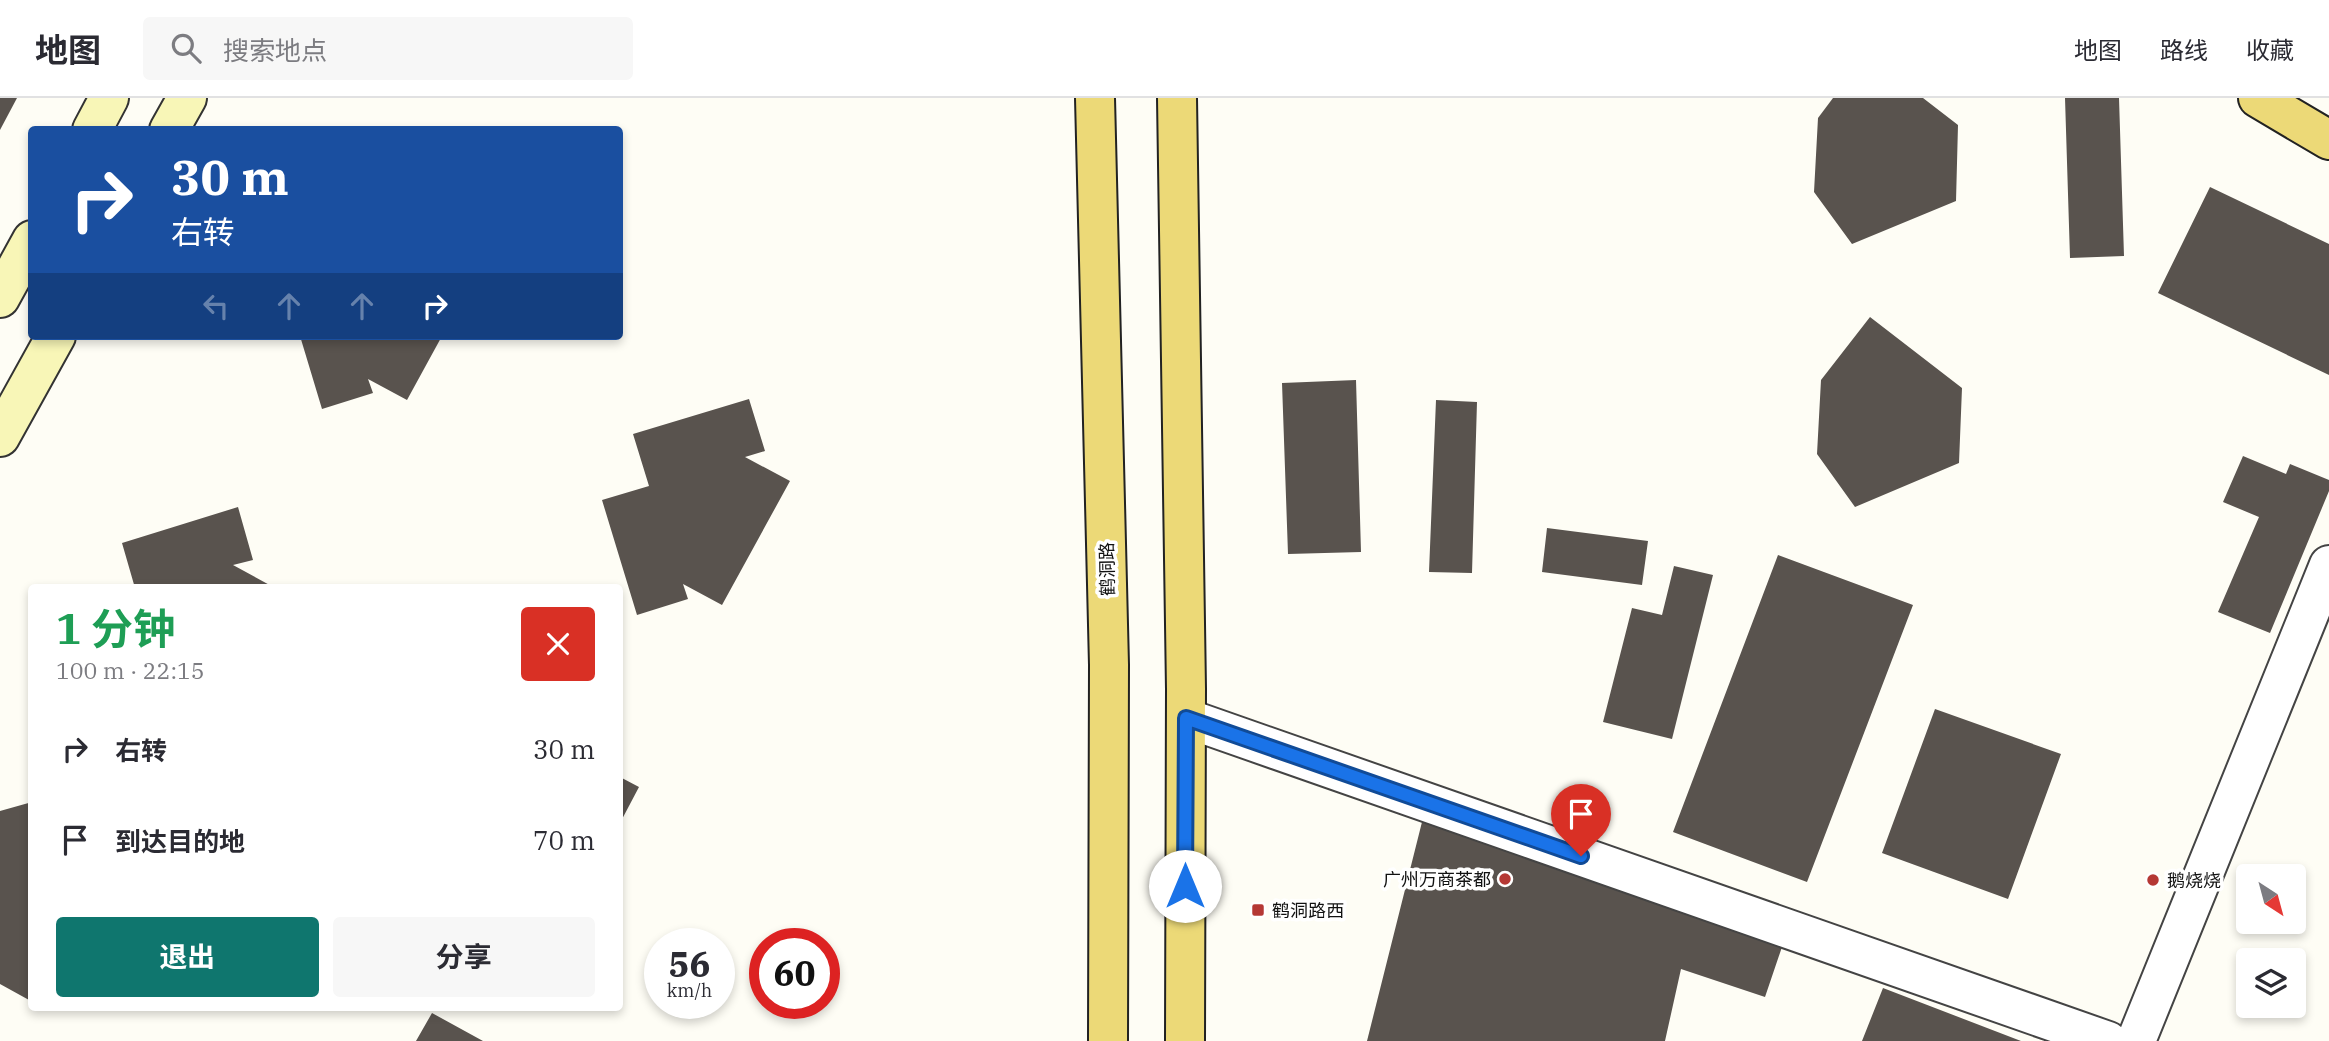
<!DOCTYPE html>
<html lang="zh">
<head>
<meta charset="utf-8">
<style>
	:root { --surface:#fff; --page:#f7f7f7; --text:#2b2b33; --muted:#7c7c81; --line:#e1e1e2; --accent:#0f766e }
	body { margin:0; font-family:"IBM Plex Serif","Noto Sans SC",serif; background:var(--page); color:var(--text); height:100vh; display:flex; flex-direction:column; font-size:26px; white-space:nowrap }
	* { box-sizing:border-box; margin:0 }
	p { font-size:23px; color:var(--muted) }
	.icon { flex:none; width:38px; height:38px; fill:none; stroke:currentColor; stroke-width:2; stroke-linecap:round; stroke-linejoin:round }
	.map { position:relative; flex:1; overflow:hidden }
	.drawer { position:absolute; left:28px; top:486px; width:595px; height:427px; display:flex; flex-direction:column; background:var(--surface); border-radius:7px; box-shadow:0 4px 10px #0003 }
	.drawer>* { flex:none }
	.hud { position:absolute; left:28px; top:28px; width:595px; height:214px; border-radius:7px; box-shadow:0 4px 10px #0003; background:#1a4fa0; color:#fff; overflow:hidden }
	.needle { width:46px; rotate:144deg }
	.buttons { position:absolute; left:2236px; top:766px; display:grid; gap:14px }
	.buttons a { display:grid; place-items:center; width:70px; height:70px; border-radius:7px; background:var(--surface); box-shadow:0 4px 10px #0003; font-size:35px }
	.speed { position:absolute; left:644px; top:830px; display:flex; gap:14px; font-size:35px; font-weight:700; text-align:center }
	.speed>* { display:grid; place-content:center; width:91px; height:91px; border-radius:50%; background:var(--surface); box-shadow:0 4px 10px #0003; line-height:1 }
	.speed small { font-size:18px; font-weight:400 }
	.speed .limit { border:10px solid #d22; background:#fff; color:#111 }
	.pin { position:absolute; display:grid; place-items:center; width:60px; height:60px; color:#fff; margin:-72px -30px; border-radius:50% 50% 50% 0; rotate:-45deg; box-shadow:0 0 7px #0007 }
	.pin .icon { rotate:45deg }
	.me { position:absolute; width:77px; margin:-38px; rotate:0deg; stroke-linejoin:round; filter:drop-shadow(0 0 5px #0008) }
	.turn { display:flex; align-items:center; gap:24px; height:147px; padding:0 28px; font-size:32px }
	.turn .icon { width:91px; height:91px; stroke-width:2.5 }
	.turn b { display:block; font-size:49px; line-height:60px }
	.lanes { display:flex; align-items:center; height:66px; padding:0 28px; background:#0003; justify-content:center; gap:35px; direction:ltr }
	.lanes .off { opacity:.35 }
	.round { display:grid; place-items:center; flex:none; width:74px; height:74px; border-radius:7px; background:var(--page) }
	.summary { display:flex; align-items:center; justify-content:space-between; height:119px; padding:0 28px }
	h1 { font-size:42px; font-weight:700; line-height:52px; color:#1e9e55 }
	.button { display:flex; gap:14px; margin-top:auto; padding:14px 28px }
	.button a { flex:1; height:80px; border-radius:7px; background:var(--accent); color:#fff; font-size:28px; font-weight:700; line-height:80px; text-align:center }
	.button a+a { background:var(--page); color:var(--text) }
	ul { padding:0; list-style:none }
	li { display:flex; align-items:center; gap:21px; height:91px; padding:0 28px }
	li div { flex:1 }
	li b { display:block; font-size:26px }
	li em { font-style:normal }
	header { display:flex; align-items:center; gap:42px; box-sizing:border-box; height:98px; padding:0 35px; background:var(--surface); border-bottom:2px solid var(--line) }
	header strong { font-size:33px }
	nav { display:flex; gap:38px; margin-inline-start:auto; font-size:24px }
	.search { width:490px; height:63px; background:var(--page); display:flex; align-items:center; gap:18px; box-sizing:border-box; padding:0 24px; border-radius:7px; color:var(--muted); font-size:26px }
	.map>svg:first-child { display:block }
	.building { fill:#59534e }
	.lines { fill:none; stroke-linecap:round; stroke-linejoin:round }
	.minor-casing { stroke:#444; stroke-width:42 }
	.secondary-casing { stroke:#333; stroke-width:42 }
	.primary-casing { stroke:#222; stroke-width:42 }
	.minor { stroke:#fff; stroke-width:38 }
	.secondary { stroke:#f8f6b7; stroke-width:38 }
	.primary { stroke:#ecd977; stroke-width:38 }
	.route-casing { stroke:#114b97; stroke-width:18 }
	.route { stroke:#1a73e8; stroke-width:12 }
	.poi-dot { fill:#b53834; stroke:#fff; stroke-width:2.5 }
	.labels { text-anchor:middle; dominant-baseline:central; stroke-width:7; stroke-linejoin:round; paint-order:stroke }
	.street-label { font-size:18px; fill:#111; stroke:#fff }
	.poi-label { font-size:18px; fill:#111; stroke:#fff; text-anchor:start }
</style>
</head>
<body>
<header>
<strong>地图</strong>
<div class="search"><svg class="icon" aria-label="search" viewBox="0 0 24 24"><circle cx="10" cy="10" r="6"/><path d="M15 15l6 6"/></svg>搜索地点</div>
<nav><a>地图</a><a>路线</a><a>收藏</a></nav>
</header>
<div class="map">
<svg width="2329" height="943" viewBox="0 0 2329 943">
	<rect width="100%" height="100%" fill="#fefdf5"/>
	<path class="building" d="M 0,0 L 17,0 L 0,32 Z
		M 1833,0 L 1923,0 L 1958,27 L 1956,103 L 1852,146 L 1814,94 L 1818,20 Z
		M 2065,0 L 2119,0 L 2124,158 L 2070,160 Z
		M 2210,89 L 2329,146 L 2329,277 L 2158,195 Z
		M 1870,219 L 1962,290 L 1959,365 L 1855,409 L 1817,356 L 1821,282 Z
		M 300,238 L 442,238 L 407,302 L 368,281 L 373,295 L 322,311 Z
		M 1356,282 L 1361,454 L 1288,456 L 1282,285 Z
		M 749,301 L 765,353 L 745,359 L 790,383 L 722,507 L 683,486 L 688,501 L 637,517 L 602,402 L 649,388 L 633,336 Z
		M 1436,302 L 1477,304 L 1472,475 L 1429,474 Z
		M 2243,358 L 2286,376 L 2290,366 L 2329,382 L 2329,393 L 2270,535 L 2218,514 L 2259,419 L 2223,404 Z
		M 238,409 L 253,462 L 233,467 L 275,490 L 135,490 L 122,445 Z
		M 1547,430 L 1648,443 L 1642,487 L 1542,474 Z
		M 1778,457 L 1913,507 L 1807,784 L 1673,734 Z
		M 1674,468 L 1713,477 L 1672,641 L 1603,624 L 1632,510 L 1662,517 Z
		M 1935,611 L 2061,656 L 2008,801 L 1882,755 Z
		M 620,679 L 639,689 L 620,725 Z
		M 32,704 L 32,898 L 29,902 L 0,886 L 0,713 Z
		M 1423,720 L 1784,843 L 1765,899 L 1681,871 L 1665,943 L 1367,943 Z
		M 1883,890 L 2021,943 L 1862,943 Z
		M 432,915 L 483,943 L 416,943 Z"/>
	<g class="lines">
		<defs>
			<path id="minor" d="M 1186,620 L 2108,943
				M 2136,943 L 2329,467"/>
			<path id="secondary" d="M 92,32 L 109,0
				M 169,32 L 187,0
				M 0,200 L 32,142
				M 0,339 L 56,238"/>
			<path id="primary" d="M 1095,0 L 1109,567 L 1108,943
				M 1177,0 L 1186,591 L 1185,943
				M 2258,0 L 2329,42"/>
		</defs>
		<use href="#minor" class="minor-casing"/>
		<use href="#secondary" class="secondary-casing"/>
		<use href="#primary" class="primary-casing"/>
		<use href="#minor" class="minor"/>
		<use href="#secondary" class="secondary"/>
		<use href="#primary" class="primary"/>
	</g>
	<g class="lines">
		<defs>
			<path id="route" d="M 1185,788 L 1186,620 L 1581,758"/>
		</defs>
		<use href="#route" class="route-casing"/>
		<use href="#route" class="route"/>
	</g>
	<g class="poi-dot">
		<circle cx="1505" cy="781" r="7"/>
		<circle cx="2153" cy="782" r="7"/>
		<rect x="1251" y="805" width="14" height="14" rx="3.5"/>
	</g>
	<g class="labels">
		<g class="street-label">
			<text transform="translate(1107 471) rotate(-91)">鹤洞路</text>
		</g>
		<g class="poi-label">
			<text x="1491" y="781" text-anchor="end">广州万商茶都</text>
			<text x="2167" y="782">鹅烧烧</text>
			<text x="1272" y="812">鹤洞路西</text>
		</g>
	</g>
</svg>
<div class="buttons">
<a><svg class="needle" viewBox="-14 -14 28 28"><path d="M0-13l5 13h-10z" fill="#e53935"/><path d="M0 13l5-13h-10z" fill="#7c7c81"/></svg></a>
<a><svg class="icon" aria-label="layers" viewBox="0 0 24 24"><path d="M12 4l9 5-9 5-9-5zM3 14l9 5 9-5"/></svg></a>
</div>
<div class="speed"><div>56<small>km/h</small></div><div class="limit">60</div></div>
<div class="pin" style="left:1581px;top:758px;background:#d93025"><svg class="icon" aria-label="arrive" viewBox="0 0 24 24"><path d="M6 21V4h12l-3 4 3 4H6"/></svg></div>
<svg class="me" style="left:1185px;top:788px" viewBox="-20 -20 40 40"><circle r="19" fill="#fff"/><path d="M0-13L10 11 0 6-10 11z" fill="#1a73e8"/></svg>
<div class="hud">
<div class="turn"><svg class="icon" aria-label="right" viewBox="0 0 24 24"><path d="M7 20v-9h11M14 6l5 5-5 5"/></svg><div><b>30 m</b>右转</div></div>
<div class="lanes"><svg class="icon off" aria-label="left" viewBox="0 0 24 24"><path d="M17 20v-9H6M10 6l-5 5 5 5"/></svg><svg class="icon off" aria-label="ahead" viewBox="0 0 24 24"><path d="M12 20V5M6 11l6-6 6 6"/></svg><svg class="icon off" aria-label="ahead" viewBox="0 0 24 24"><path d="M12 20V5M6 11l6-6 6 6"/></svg><svg class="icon" aria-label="right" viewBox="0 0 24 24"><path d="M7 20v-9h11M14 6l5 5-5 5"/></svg></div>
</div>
<section class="drawer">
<div class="summary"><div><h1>1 分钟</h1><p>100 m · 22:15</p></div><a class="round" style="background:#d93025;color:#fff"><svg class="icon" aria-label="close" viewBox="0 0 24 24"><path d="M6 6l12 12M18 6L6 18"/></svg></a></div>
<ul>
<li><svg class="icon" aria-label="right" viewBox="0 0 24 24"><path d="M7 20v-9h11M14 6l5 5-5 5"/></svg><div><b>右转</b></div><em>30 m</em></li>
<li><svg class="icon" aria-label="arrive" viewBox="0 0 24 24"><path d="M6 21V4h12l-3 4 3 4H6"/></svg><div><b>到达目的地</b></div><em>70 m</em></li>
</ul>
<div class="button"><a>退出</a><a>分享</a></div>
</section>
</div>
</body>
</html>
